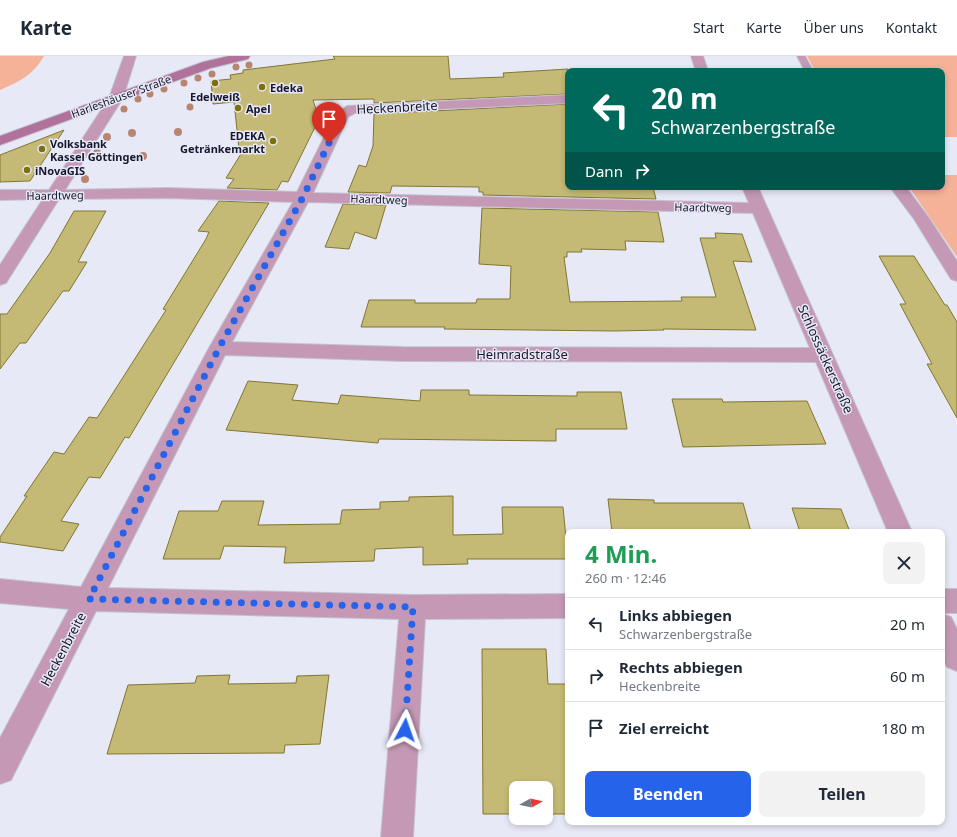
<!DOCTYPE html>
<html lang="de">
<head>
<meta charset="utf-8">
<style>
	:root { --surface:#fff; --page:#f2f2f3; --text:#1f2937; --muted:#747a83; --line:#e0e1e3; --accent:#2563eb }
	body { margin:0; font-family:"Noto Sans",sans-serif; background:var(--page); color:var(--text); height:100vh; display:flex; flex-direction:column; font-size:15px; white-space:nowrap }
	* { box-sizing:border-box; margin:0 }
	p { font-size:13px; color:var(--muted) }
	.icon { flex:none; width:22px; height:22px; fill:none; stroke:currentColor; stroke-width:2; stroke-linecap:round; stroke-linejoin:round }
	.map { position:relative; flex:1; overflow:hidden }
	.drawer { position:absolute; left:565px; top:473px; width:380px; height:296px; display:flex; flex-direction:column; background:var(--surface); border-radius:8px; box-shadow:0 2px 6px #0003 }
	.drawer>* { flex:none }
	.guide { position:absolute; left:565px; top:12px; width:380px; height:122px; border-radius:8px; box-shadow:0 2px 6px #0003; background:#00695c; color:#fff; overflow:hidden }
	.needle { width:26px; rotate:82deg }
	.fabs { position:absolute; left:509px; top:725px; display:grid; gap:8px }
	.fabs a { display:grid; place-items:center; width:44px; height:44px; border-radius:8px; background:var(--surface); box-shadow:0 2px 6px #0003; font-size:20px }
	.pin { position:absolute; display:grid; place-items:center; width:34px; height:34px; color:#fff; margin:-41px -17px; border-radius:50% 50% 50% 0; rotate:-45deg; box-shadow:0 0 4px #0007 }
	.pin .icon { rotate:45deg }
	.me { position:absolute; width:44px; margin:-22px; rotate:4deg; stroke-linejoin:round; filter:drop-shadow(0 0 3px #0008) }
	.turn { display:flex; align-items:center; gap:14px; height:84px; padding:0 20px; font-size:18px }
	.turn .icon { width:52px; height:52px; stroke-width:2.5 }
	.turn b { display:block; font-size:28px; line-height:34px }
	.then { display:flex; align-items:center; height:38px; padding:0 20px; background:#0003; gap:8px; font-size:15px }
	.round { display:grid; place-items:center; flex:none; width:42px; height:42px; border-radius:8px; background:var(--page) }
	.overview { display:flex; align-items:center; justify-content:space-between; height:68px; padding:0 20px }
	h1 { font-size:24px; font-weight:700; line-height:30px; color:#1e9e55 }
	.cta { display:flex; gap:8px; margin-top:auto; padding:8px 20px }
	.cta a { flex:1; height:46px; border-radius:8px; background:var(--accent); color:#fff; font-size:16px; font-weight:700; line-height:46px; text-align:center }
	.cta a+a { background:var(--page); color:var(--text) }
	ul { padding:0; list-style:none }
	li { display:flex; align-items:center; gap:12px; height:52px; padding:0 20px; border-top:1px solid var(--line) }
	li div { flex:1 }
	li b { display:block; font-size:15px }
	li em { font-style:normal }
	header { display:flex; align-items:center; gap:24px; box-sizing:border-box; height:56px; padding:0 20px; background:var(--surface); border-bottom:1px solid var(--line) }
	header strong { font-size:19px }
	nav { display:flex; gap:22px; margin-inline-start:auto; font-size:14px }
	.map>svg:first-child { display:block }
	.green { fill:#f6b199 }
	.building { fill:#c5ba75; stroke:#817632 }
	.lines { fill:none; stroke-linecap:round; stroke-linejoin:round }
	.service-casing { stroke:#c2c3d2; stroke-width:2 }
	.minor-casing { stroke:#c2c3d2; stroke-width:2 }
	.secondary-casing { stroke:#c2c3d2; stroke-width:2 }
	.service { fill:#c599b5; fill-rule:evenodd }
	.minor { fill:#c599b5; fill-rule:evenodd }
	.secondary { fill:#b0719b; fill-rule:evenodd }
	.tree { fill:#b88571 }
	.route { stroke:#2563eb; stroke-width:7; stroke-dasharray:0 12.6 }
	.poi-dot { fill:#7c6f0c; stroke:#e7e9f6; stroke-width:1.5 }
	.labels { text-anchor:middle; dominant-baseline:central; stroke-width:3; stroke-linejoin:round; paint-order:stroke }
	.far-poi-label { font-size:11px; font-weight:bold; fill:#17182f; stroke:#e7e9f6; text-anchor:start }
	.far-street-label { font-size:11px; fill:#17182f; stroke:#e7e9f6 }
	.street-label { font-size:13px; fill:#17182f; stroke:#e7e9f6 }
</style>
</head>
<body>
<header>
<strong>Karte</strong>
<nav><a>Start</a><a>Karte</a><a>Über uns</a><a>Kontakt</a></nav>
</header>
<div class="map">
<svg width="957" height="781" viewBox="0 0 957 781">
	<rect width="100%" height="100%" fill="#e7e9f6"/>
	<path class="green" d="M 0,0 L 44,0 C 33,19 19,26 0,34 Z
		M 807,0 L 957,0 L 957,81 L 942,81 L 942,15 L 815,15 Z
		M 942,119 L 957,119 L 957,201 L 909,131 L 942,131 Z"/>
	<path class="building" d="M 333,0 L 448,0 L 450,23 L 504,21 L 503,17 L 568,13 L 568,38 L 374,47 L 374,43 L 313,44 L 319,63 L 288,126 L 282,125 L 277,134 L 227,132 L 234,123 L 226,122 L 244,93 L 239,93 L 234,46 L 213,48 L 211,25 L 231,23 L 230,19 L 243,17 L 243,14 L 335,3 Z
		M 568,48 L 568,131 L 653,131 L 656,143 L 483,139 L 483,136 L 479,136 L 479,131 L 392,130 L 390,137 L 348,136 L 359,109 L 366,111 L 373,90 L 374,58 Z
		M 64,74 L 30,125 L 0,126 L 0,99 Z
		M 219,145 L 269,147 L 129,382 L 125,381 L 100,422 L 89,421 L 61,465 L 79,468 L 63,495 L 0,486 L 0,481 L 27,440 L 24,440 L 54,396 L 64,398 L 89,361 L 97,362 L 166,254 L 163,253 L 206,183 L 209,176 L 198,175 Z
		M 343,148 L 386,149 L 376,183 L 355,176 L 349,193 L 325,191 Z
		M 482,152 L 658,156 L 664,186 L 625,185 L 626,194 L 581,193 L 582,196 L 567,196 L 567,201 L 564,201 L 570,246 L 682,245 L 681,241 L 716,241 L 700,182 L 716,182 L 715,177 L 742,178 L 752,206 L 733,205 L 756,274 L 663,273 L 664,274 L 615,275 L 444,273 L 445,271 L 361,271 L 369,244 L 415,244 L 415,247 L 476,247 L 477,243 L 510,243 L 511,210 L 479,208 Z
		M 74,155 L 106,155 L 78,206 L 87,206 L 69,235 L 63,235 L 26,287 L 20,287 L 0,313 L 0,258 L 7,258 L 50,197 Z
		M 879,200 L 914,200 L 945,249 L 947,249 L 957,266 L 957,362 L 927,308 L 932,308 L 900,248 L 906,248 Z
		M 248,325 L 298,329 L 292,344 L 338,348 L 341,339 L 420,345 L 421,334 L 469,334 L 469,339 L 577,340 L 577,336 L 621,336 L 627,373 L 556,373 L 556,385 L 379,383 L 378,387 L 226,374 Z
		M 672,343 L 722,343 L 723,346 L 807,345 L 826,388 L 683,391 Z
		M 453,440 L 453,479 L 503,478 L 502,451 L 563,451 L 568,503 L 467,503 L 468,508 L 423,509 L 423,491 L 375,493 L 374,505 L 284,507 L 286,491 L 224,490 L 220,503 L 163,503 L 179,455 L 218,455 L 222,445 L 264,445 L 258,469 L 340,468 L 342,454 L 380,453 L 380,446 L 409,445 L 409,441 Z
		M 608,443 L 654,444 L 654,447 L 743,447 L 751,476 L 612,476 Z
		M 792,452 L 841,453 L 850,476 L 800,476 Z
		M 482,593 L 546,593 L 548,628 L 568,628 L 568,758 L 546,758 L 546,732 L 516,732 L 516,758 L 483,758 Z
		M 230,619 L 228,628 L 296,627 L 297,620 L 329,619 L 320,688 L 285,689 L 284,697 L 107,698 L 128,629 L 195,627 L 197,620 Z"/>
	<g class="lines">
		<defs>
			<path id="service" d="M 797,0 L 805,0 L 813,15 L 805,15 Z"/>
			<path id="minor" d="M 124,0 L 136,0 L 123,42 L 65,134 L 168,132 L 297,136 L 335,59 L 347,50 L 568,39 L 568,47 L 355,57 L 348,61 L 313,137 L 749,147 L 742,131 L 758,131 L 912,476 L 888,476 L 816,306 L 402,305 L 225,299 L 108,532 L 413,539 L 568,538 L 568,562 L 425,563 L 413,781 L 381,781 L 399,563 L 96,555 L 11,724 L 0,728 L 0,682 L 69,553 L 0,547 L 0,523 L 81,531 L 209,292 L 293,146 L 168,142 L 59,143 L 6,227 L 0,229 L 0,209 L 43,143 L 0,144 L 0,134 L 49,134 L 109,42 ZM 308,146 L 753,157 L 810,292 L 402,291 L 232,286 Z
				M 691,0 L 703,0 L 708,15 L 696,15 Z
				M 890,131 L 906,131 L 929,162 L 957,205 L 957,225 L 951,223 L 914,163 Z
				M 942,533 L 957,533 L 957,557 L 942,557 Z
				M 942,558 L 951,561 L 957,573 L 957,615 L 947,611 L 942,600 Z"/>
			<path id="secondary" d="M 229,0 L 250,0 L 248,3 L 211,12 L 0,89 L 0,80 L 203,6 Z"/>
		</defs>
		<use href="#service" class="service-casing"/>
		<use href="#minor" class="minor-casing"/>
		<use href="#secondary" class="secondary-casing"/>
		<use href="#service" class="service"/>
		<use href="#minor" class="minor"/>
		<use href="#secondary" class="secondary"/>
	</g>
	<g class="tree">
		<circle cx="249" cy="9" r="3.5"/>
		<circle cx="236" cy="11" r="3.5"/>
		<circle cx="212" cy="18" r="3.5"/>
		<circle cx="198" cy="22" r="3.5"/>
		<circle cx="184" cy="27" r="3.5"/>
		<circle cx="164" cy="33" r="3.5"/>
		<circle cx="150" cy="38" r="3.5"/>
		<circle cx="138" cy="43" r="3.5"/>
		<circle cx="190" cy="51" r="3.5"/>
		<circle cx="124" cy="53" r="3.5"/>
		<circle cx="178" cy="76" r="4"/>
		<circle cx="132" cy="77" r="4"/>
		<circle cx="107" cy="81" r="4"/>
		<circle cx="97" cy="97" r="4"/>
		<circle cx="143" cy="100" r="4"/>
		<circle cx="85" cy="123" r="4"/>
	</g>
	<g class="lines">
		<path class="route" d="M 329,87 L 303,141 L 219,292 L 89,543 L 413,551 L 405,674"/>
	</g>
	<g class="poi-dot">
		<circle cx="215" cy="27" r="4"/>
		<circle cx="262" cy="31" r="4"/>
		<circle cx="238" cy="52" r="4"/>
		<circle cx="273" cy="85" r="4"/>
		<circle cx="42" cy="93" r="4"/>
		<circle cx="27" cy="114" r="4"/>
	</g>
	<g class="labels">
		<g class="far-poi-label">
			<text x="270" y="31">Edeka</text>
			<text x="215" y="40" text-anchor="middle">Edelweiß</text>
			<text x="246" y="52">Apel</text>
			<text x="265" y="79" text-anchor="end">EDEKA<tspan x="265" dy="13">Getränkemarkt</tspan></text>
			<text x="50" y="87">Volksbank<tspan x="50" dy="13">Kassel Göttingen</tspan></text>
			<text x="35" y="114">iNovaGIS</text>
		</g>
		<g class="far-street-label">
			<text transform="translate(121 40) rotate(-20)">Harleshäuser Straße</text>
			<text transform="translate(55 139) rotate(-1)">Haardtweg</text>
			<text transform="translate(379 143) rotate(2)">Haardtweg</text>
			<text transform="translate(703 151) rotate(1)">Haardtweg</text>
		</g>
		<g class="street-label">
			<text transform="translate(397 51) rotate(-3)">Heckenbreite</text>
			<text x="522" y="298">Heimradstraße</text>
			<text transform="translate(826 303) rotate(66)">Schlossäckerstraße</text>
			<text transform="translate(63 593) rotate(-62)">Heckenbreite</text>
		</g>
	</g>
</svg>
<div class="fabs">
<a><svg class="needle" viewBox="-14 -14 28 28"><path d="M0-13l5 13h-10z" fill="#e53935"/><path d="M0 13l5-13h-10z" fill="#747a83"/></svg></a>
</div>
<div class="pin" style="left:329px;top:87px;background:#d93025"><svg class="icon" aria-label="arrive" viewBox="0 0 24 24"><path d="M6 21V4h12l-3 4 3 4H6"/></svg></div>
<svg class="me" style="left:405px;top:674px" viewBox="-20 -20 40 40"><path d="M0-17L14 15 0 8-14 15z" fill="#2563eb" stroke="#fff" stroke-width="4"/></svg>
<div class="guide">
<div class="turn"><svg class="icon" aria-label="left" viewBox="0 0 24 24"><path d="M17 20v-9H6M10 6l-5 5 5 5"/></svg><div><b>20 m</b>Schwarzenbergstraße</div></div>
<div class="then">Dann<svg class="icon" aria-label="right" viewBox="0 0 24 24"><path d="M7 20v-9h11M14 6l5 5-5 5"/></svg></div>
</div>
<section class="drawer">
<div class="overview"><div><h1>4 Min.</h1><p>260 m · 12:46</p></div><a class="round"><svg class="icon" aria-label="close" viewBox="0 0 24 24"><path d="M6 6l12 12M18 6L6 18"/></svg></a></div>
<ul>
<li><svg class="icon" aria-label="left" viewBox="0 0 24 24"><path d="M17 20v-9H6M10 6l-5 5 5 5"/></svg><div><b>Links abbiegen</b><p>Schwarzenbergstraße</p></div><em>20 m</em></li>
<li><svg class="icon" aria-label="right" viewBox="0 0 24 24"><path d="M7 20v-9h11M14 6l5 5-5 5"/></svg><div><b>Rechts abbiegen</b><p>Heckenbreite</p></div><em>60 m</em></li>
<li><svg class="icon" aria-label="arrive" viewBox="0 0 24 24"><path d="M6 21V4h12l-3 4 3 4H6"/></svg><div><b>Ziel erreicht</b></div><em>180 m</em></li>
</ul>
<div class="cta"><a>Beenden</a><a>Teilen</a></div>
</section>
</div>
</body>
</html>
